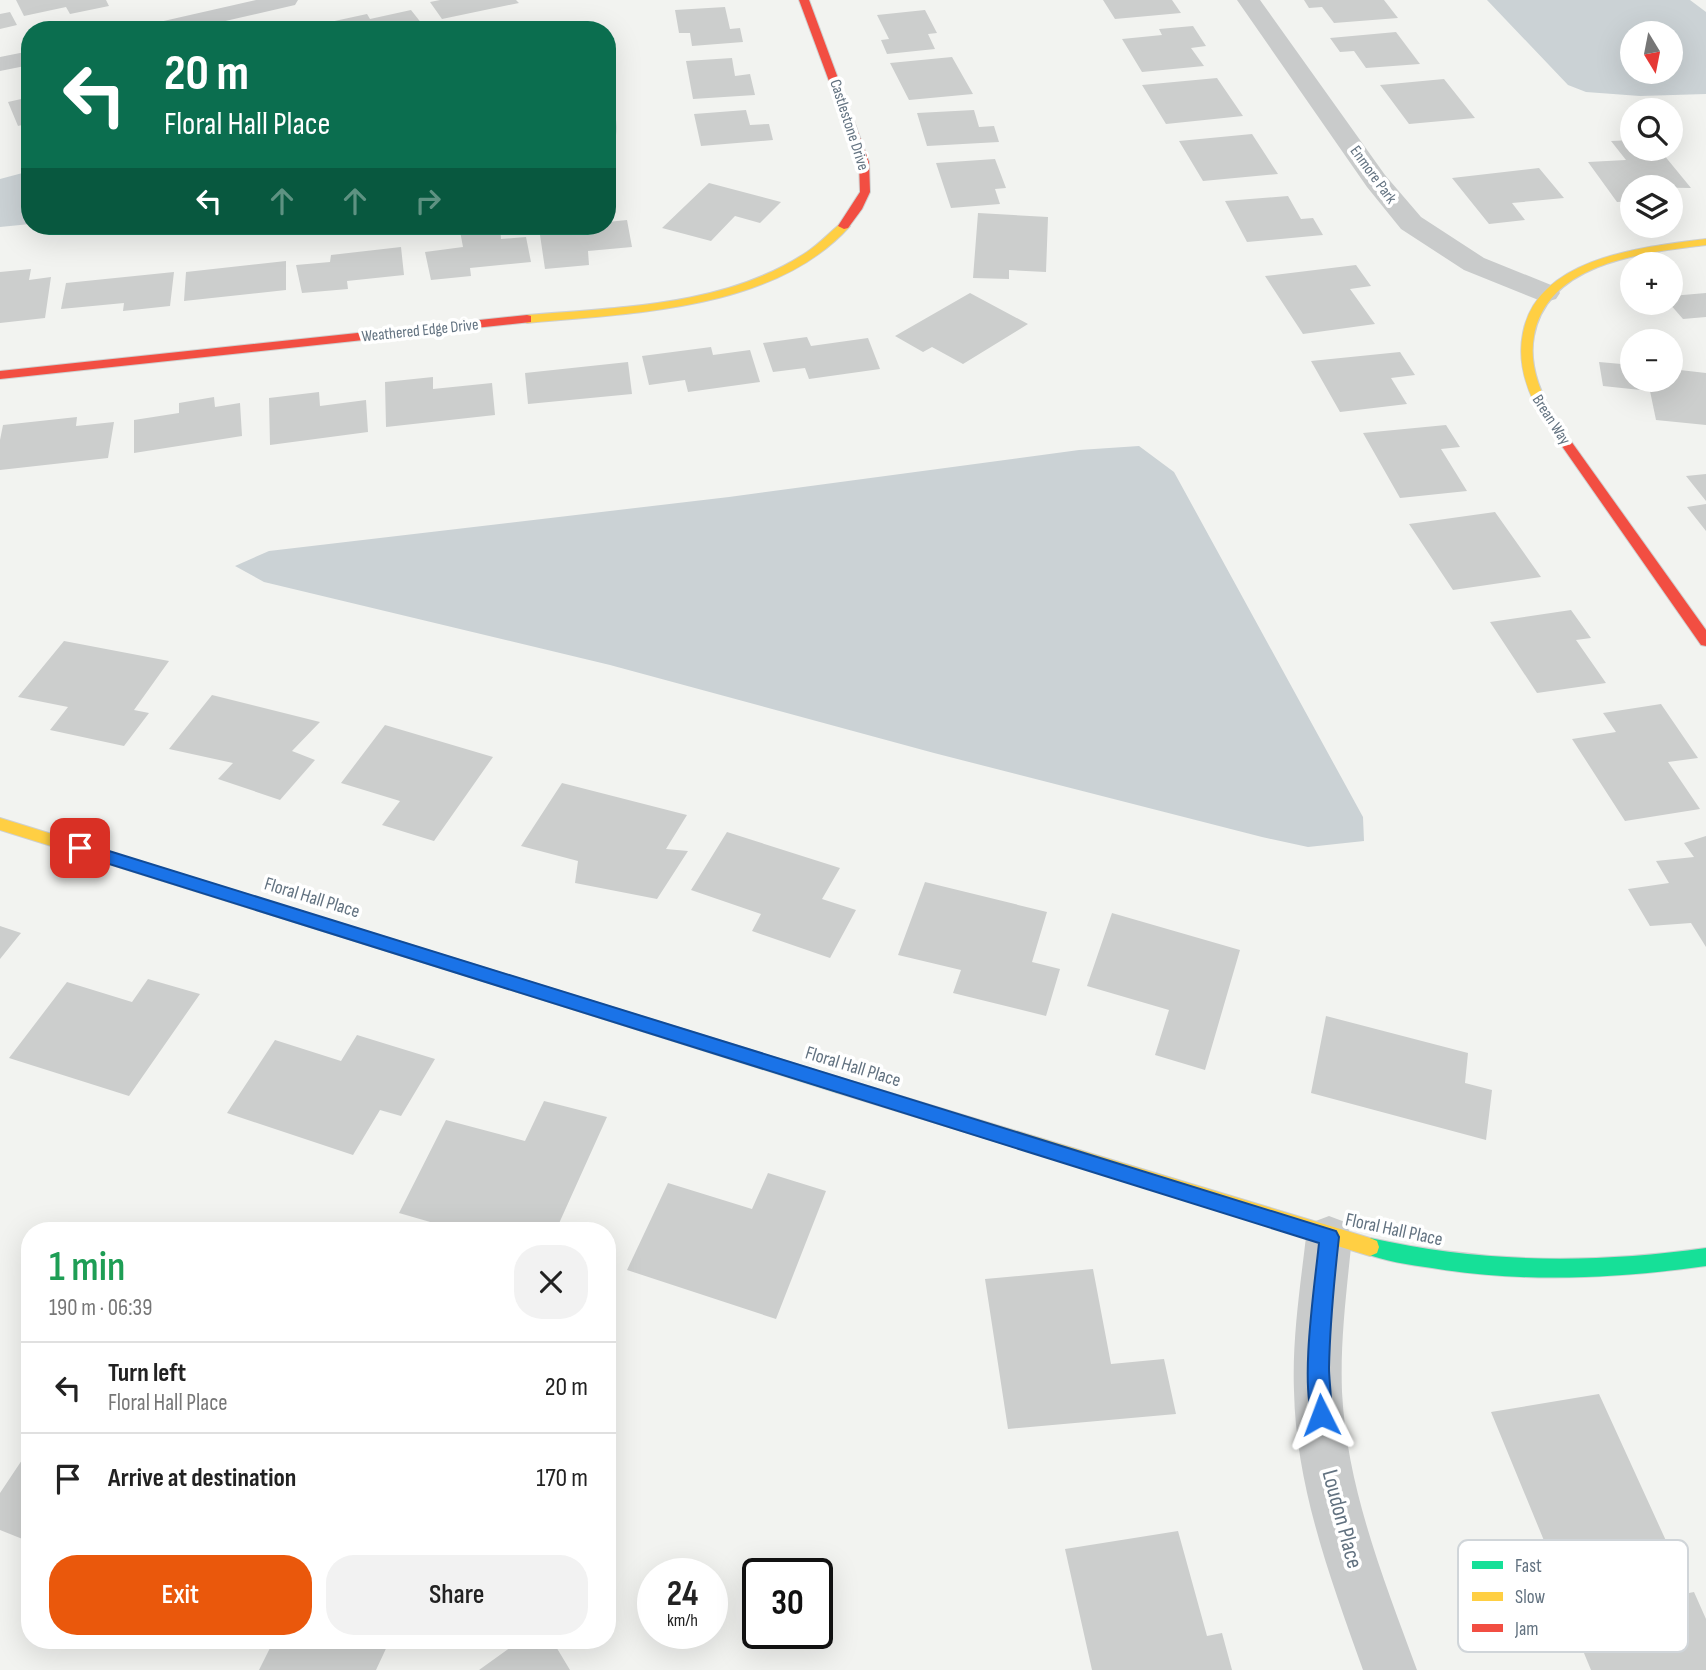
<!DOCTYPE html>
<html lang="en">
<head>
<meta charset="utf-8">
<style>
	:root { --surface:#fff; --page:#f2f2f2; --text:#222; --muted:#767676; --line:#e0e0e0; --accent:#ea580c }
	body { margin:0; font-family:"Sofia Sans Condensed",sans-serif; background:var(--page); color:var(--text); height:100vh; display:flex; flex-direction:column; font-size:26px; white-space:nowrap }
	* { box-sizing:border-box; margin:0 }
	p { font-size:23px; color:var(--muted) }
	.icon { flex:none; width:38px; height:38px; fill:none; stroke:currentColor; stroke-width:2; stroke-linecap:round; stroke-linejoin:round }
	.map { position:relative; flex:1; overflow:hidden }
	.details { position:absolute; left:21px; top:1222px; width:595px; height:427px; display:flex; flex-direction:column; background:var(--surface); border-radius:28px; box-shadow:0 7px 28px #0002 }
	.details>* { flex:none }
	.guide { position:absolute; left:21px; top:21px; width:595px; height:214px; border-radius:28px; box-shadow:0 7px 28px #0002; background:#0b6e4f; color:#fff; overflow:hidden }
	.needle { width:46px; rotate:170deg }
	.controls { position:absolute; left:1620px; top:21px; display:grid; gap:14px }
	.controls a { display:grid; place-items:center; width:63px; height:63px; border-radius:50%; background:var(--surface); box-shadow:0 7px 28px #0002; font-size:35px }
	.speed { position:absolute; left:637px; top:1558px; display:flex; gap:14px; font-size:35px; font-weight:700; text-align:center }
	.speed>* { display:grid; place-content:center; width:91px; height:91px; border-radius:50%; background:var(--surface); box-shadow:0 7px 28px #0002; line-height:1 }
	.speed small { font-size:18px; font-weight:400 }
	.speed .limit { border:4px solid #111; border-radius:10px; background:#fff; color:#111 }
	.pin { position:absolute; display:grid; place-items:center; width:60px; height:60px; color:#fff; margin:-30px; border-radius:14px; box-shadow:0 4px 10px #0006 }
	.me { position:absolute; width:77px; margin:-38px; rotate:357deg; stroke-linejoin:round; filter:drop-shadow(0 0 5px #0008) }
	.turn { display:flex; align-items:center; gap:24px; height:147px; padding:0 28px; font-size:32px }
	.turn .icon { width:91px; height:91px; stroke-width:2.5 }
	.turn b { display:block; font-size:49px; line-height:60px }
	.lanes { display:flex; align-items:center; height:66px; padding:0 28px; background:#0003; justify-content:center; gap:35px; direction:ltr }
	.lanes .off { opacity:.35 }
	.round { display:grid; place-items:center; flex:none; width:74px; height:74px; border-radius:28px; background:var(--page) }
	.headline { display:flex; align-items:center; justify-content:space-between; height:119px; padding:0 28px }
	h1 { font-size:42px; font-weight:600; line-height:52px; color:#1e9e55 }
	.action { display:flex; gap:14px; margin-top:auto; padding:14px 28px }
	.action a { flex:1; height:80px; border-radius:28px; background:var(--accent); color:#fff; font-size:28px; font-weight:600; line-height:80px; text-align:center }
	.action a+a { background:var(--page); color:var(--text) }
	ul { padding:0; list-style:none }
	li { display:flex; align-items:center; gap:21px; height:91px; padding:0 28px; border-top:2px solid var(--line) }
	li div { flex:1 }
	li b { display:block; font-size:26px }
	li em { font-style:normal }
	.map>svg:first-child { display:block }
	.water { fill:#cbd2d5; fill-rule:evenodd }
	.building { fill:#cccecd }
	.lines { fill:none; stroke-linecap:round; stroke-linejoin:round }
	.fast-casing { stroke:#ced0d0; stroke-width:2 }
	.slow-casing { stroke:#ced0d0; stroke-width:2 }
	.jam-casing { stroke:#ced0d0; stroke-width:2 }
	.street { fill:#c9cbcb; fill-rule:evenodd }
	.fast { fill:#16e098; fill-rule:evenodd }
	.slow { fill:#ffcf43; fill-rule:evenodd }
	.jam { fill:#f24e42; fill-rule:evenodd }
	.route { fill:#1a73e8; stroke:#114b97; stroke-width:2 }
	.labels { text-anchor:middle; dominant-baseline:central; stroke-width:7; stroke-linejoin:round; paint-order:stroke }
	.far-street-label { font-size:16px; fill:#627280; stroke:#fff }
	.street-label { font-size:19px; fill:#627280; stroke:#fff }
	.near-street-label { font-size:23px; fill:#627280; stroke:#fff }
	.key { fill:#fff; stroke:#d0d5d9; stroke-width:2 }
	.key-label { font-size:19px; fill:#627280 }
</style>
</head>
<body>
<div class="map">
<svg width="1706" height="1670" viewBox="0 0 1706 1670">
	<rect width="100%" height="100%" fill="#f2f3f0"/>
	<path class="water" d="M 1487,0 L 1690,0 L 1706,12 L 1706,94 L 1640,96 L 1586,92 L 1568,85 ZM 1633,33 L 1671,33 L 1671,72 L 1633,72 Z
		M 607,84 C 617,109 622,138 607,162 Z
		M 30,171 L 30,224 L 0,227 L 0,179 Z
		M 1139,446 L 1174,472 L 1363,817 L 1364,841 L 1308,847 L 1262,837 L 934,753 L 610,665 L 264,582 L 235,566 L 269,551 L 729,497 L 1079,450 Z"/>
	<path class="building" d="M 16,0 L 106,0 L 109,6 L 70,14 L 66,7 L 24,16 Z
		M 440,0 L 516,0 L 519,3 L 442,19 L 430,2 Z
		M 1103,0 L 1172,0 L 1181,13 L 1115,19 Z
		M 1304,0 L 1384,0 L 1398,18 L 1334,23 L 1322,7 L 1309,8 Z
		M 725,7 L 730,29 L 740,28 L 743,42 L 692,46 L 690,33 L 679,33 L 675,10 Z
		M 411,10 L 426,29 L 335,30 L 330,22 L 367,14 L 370,19 Z
		M 925,10 L 937,33 L 928,34 L 935,49 L 887,54 L 881,40 L 889,39 L 877,15 Z
		M 10,12 L 17,25 L 0,29 L 0,14 Z
		M 1193,26 L 1206,46 L 1191,48 L 1204,66 L 1142,72 L 1122,39 L 1162,35 L 1159,29 Z
		M 1396,32 L 1420,64 L 1366,68 L 1354,51 L 1340,52 L 1330,38 Z
		M 952,57 L 973,94 L 909,100 L 890,63 Z
		M 732,58 L 735,76 L 750,74 L 755,95 L 693,99 L 686,61 Z
		M 1217,78 L 1243,116 L 1166,124 L 1142,85 Z
		M 1444,79 L 1475,118 L 1409,124 L 1380,85 Z
		M 30,97 L 30,123 L 18,126 L 8,102 Z
		M 746,110 L 750,125 L 769,124 L 773,140 L 701,146 L 694,114 Z
		M 974,110 L 979,127 L 994,126 L 999,142 L 927,146 L 917,113 Z
		M 1252,134 L 1278,174 L 1203,181 L 1179,141 Z
		M 1633,140 L 1633,149 L 1659,149 L 1691,188 L 1633,187 L 1633,201 L 1617,202 L 1588,162 L 1626,160 L 1611,141 Z
		M 995,159 L 1006,188 L 995,189 L 1000,204 L 951,208 L 936,163 Z
		M 1539,168 L 1564,198 L 1512,203 L 1525,220 L 1489,224 L 1452,178 Z
		M 709,183 L 781,202 L 760,223 L 735,216 L 711,241 L 662,228 Z
		M 1288,196 L 1301,219 L 1313,218 L 1323,235 L 1247,242 L 1225,201 Z
		M 978,213 L 1048,217 L 1046,272 L 1009,270 L 1009,279 L 973,278 Z
		M 627,220 L 632,247 L 588,251 L 589,265 L 545,269 L 539,228 L 607,226 L 607,222 Z
		M 500,226 L 501,239 L 526,237 L 531,262 L 470,268 L 471,276 L 431,280 L 425,252 L 463,247 L 460,231 Z
		M 401,247 L 404,275 L 347,281 L 348,289 L 302,293 L 296,265 L 330,262 L 331,255 Z
		M 286,261 L 286,290 L 184,301 L 186,272 Z
		M 1356,265 L 1371,286 L 1350,289 L 1375,324 L 1303,334 L 1265,276 Z
		M 31,269 L 29,280 L 51,277 L 45,318 L 0,323 L 0,272 Z
		M 174,272 L 170,306 L 123,311 L 124,303 L 61,309 L 66,283 Z
		M 970,293 L 1028,324 L 963,364 L 932,347 L 923,352 L 895,336 Z
		M 1706,293 L 1706,317 L 1683,319 L 1669,303 L 1671,296 Z
		M 807,337 L 811,346 L 868,338 L 880,369 L 809,379 L 805,368 L 773,372 L 763,343 Z
		M 711,347 L 713,355 L 750,350 L 760,382 L 688,392 L 685,380 L 649,385 L 642,356 Z
		M 1400,352 L 1415,375 L 1391,378 L 1407,404 L 1340,412 L 1311,361 Z
		M 628,362 L 632,394 L 528,404 L 525,373 Z
		M 1599,362 L 1633,365 L 1633,380 L 1671,380 L 1671,369 L 1706,373 L 1706,425 L 1656,420 L 1650,391 L 1603,386 Z
		M 433,377 L 433,389 L 492,383 L 495,415 L 386,427 L 385,382 Z
		M 319,392 L 320,406 L 366,400 L 368,432 L 270,445 L 269,398 Z
		M 214,397 L 215,407 L 240,403 L 242,436 L 134,453 L 134,420 L 179,413 L 179,403 Z
		M 77,417 L 76,426 L 114,422 L 108,458 L 0,470 L 0,440 L 3,425 Z
		M 1446,425 L 1460,447 L 1441,449 L 1467,491 L 1400,498 L 1363,433 Z
		M 1706,474 L 1706,501 L 1686,476 Z
		M 1706,504 L 1706,531 L 1687,507 Z
		M 1495,512 L 1541,577 L 1453,590 L 1409,524 Z
		M 1571,610 L 1591,638 L 1576,640 L 1606,683 L 1537,693 L 1490,622 Z
		M 64,641 L 169,661 L 134,710 L 149,713 L 124,746 L 50,730 L 68,707 L 18,697 Z
		M 212,695 L 320,722 L 292,751 L 315,760 L 280,800 L 218,779 L 233,763 L 169,749 Z
		M 1661,704 L 1698,758 L 1668,762 L 1700,809 L 1625,821 L 1572,739 L 1616,732 L 1603,713 Z
		M 385,725 L 493,757 L 434,841 L 382,825 L 400,801 L 341,783 Z
		M 562,783 L 687,815 L 666,849 L 688,851 L 657,899 L 575,883 L 578,861 L 521,846 Z
		M 727,832 L 840,868 L 822,899 L 856,910 L 830,958 L 752,931 L 761,914 L 691,890 Z
		M 1706,836 L 1706,947 L 1691,923 L 1650,926 L 1628,889 L 1669,883 L 1656,861 L 1694,857 L 1684,843 Z
		M 925,882 L 1047,912 L 1032,962 L 1060,969 L 1046,1016 L 953,993 L 961,970 L 898,955 Z
		M 1112,913 L 1240,950 L 1205,1070 L 1155,1055 L 1169,1010 L 1087,986 Z
		M 0,926 L 21,933 L 0,959 Z
		M 148,979 L 200,994 L 129,1096 L 9,1058 L 67,982 L 132,1002 Z
		M 1326,1016 L 1468,1053 L 1465,1083 L 1492,1090 L 1486,1140 L 1311,1093 Z
		M 357,1035 L 435,1059 L 401,1116 L 380,1110 L 353,1155 L 227,1113 L 275,1040 L 341,1061 Z
		M 544,1101 L 607,1117 L 556,1230 L 458,1230 L 399,1213 L 446,1120 L 525,1141 Z
		M 768,1173 L 826,1191 L 776,1319 L 627,1270 L 668,1183 L 752,1209 Z
		M 1093,1269 L 1111,1364 L 1164,1359 L 1176,1414 L 1008,1429 L 985,1279 Z
		M 1599,1394 L 1673,1556 L 1559,1577 L 1491,1412 Z
		M 30,1448 L 30,1542 L 0,1530 L 0,1493 Z
		M 1178,1531 L 1207,1636 L 1222,1633 L 1232,1670 L 1092,1670 L 1065,1549 Z
		M 1694,1592 L 1706,1619 L 1706,1670 L 1591,1670 L 1569,1617 Z
		M 274,1640 L 390,1640 L 376,1670 L 259,1670 Z
		M 521,1640 L 552,1640 L 570,1670 L 479,1670 Z"/>
	<g class="lines">
		<defs>
			<path id="fast" d="M 521,979 L 838,1077 L 844,1080 L 847,1085 L 844,1090 L 838,1093 L 515,991 L 513,986 L 515,981 Z
				M 1370,1238 C 1483,1263 1592,1264 1706,1248 L 1706,1266 C 1614,1279 1523,1283 1432,1268 C 1409,1265 1385,1261 1363,1253 L 1361,1247 L 1363,1241 Z"/>
			<path id="slow" d="M 840,224 L 850,226 C 774,311 632,313 527,323 L 521,319 L 527,315 C 621,307 726,306 807,252 C 819,244 829,233 840,224 Z
				M 1706,239 L 1706,245 C 1645,253 1548,261 1534,336 C 1528,368 1543,399 1560,426 L 1558,429 L 1550,429 C 1530,400 1516,368 1523,333 C 1537,257 1643,247 1706,239 Z
				M 0,818 L 521,979 L 527,981 L 529,986 L 527,991 L 521,993 L 0,830 Z
				M 838,1077 L 1370,1238 L 1377,1241 L 1379,1247 L 1377,1253 L 1370,1256 L 838,1093 L 832,1090 L 829,1085 L 832,1080 Z"/>
			<path id="jam" d="M 799,0 L 809,0 L 869,162 L 870,192 L 862,209 L 848,228 L 844,229 L 838,226 L 860,192 L 859,162 Z
				M 527,315 L 531,316 L 531,322 L 0,379 L 0,371 Z
				M 1554,422 L 1558,423 L 1706,630 L 1706,646 L 1701,645 L 1550,429 L 1550,423 Z"/>
		</defs>
		<use href="#fast" class="fast-casing"/>
		<use href="#slow" class="slow-casing"/>
		<use href="#jam" class="jam-casing"/>
		<path class="street" d="M 256,0 L 298,0 L 295,5 L 186,30 L 142,30 L 146,25 Z
			M 1237,0 L 1260,0 L 1385,175 L 1421,217 L 1484,258 L 1556,287 L 1560,293 L 1556,299 L 1546,302 L 1536,299 L 1464,270 L 1401,229 L 1367,187 Z
			M 30,51 L 30,65 L 0,71 L 0,57 Z
			M 1329,1216 L 1345,1222 L 1352,1237 C 1347,1288 1340,1340 1342,1392 C 1347,1489 1384,1580 1417,1670 L 1363,1670 C 1331,1580 1296,1488 1294,1391 C 1292,1340 1300,1288 1306,1237 L 1313,1222 Z"/>
		<use href="#fast" class="fast"/>
		<use href="#slow" class="slow"/>
		<use href="#jam" class="jam"/>
	</g>
	<path class="route" d="M 80,842 L 1336,1231 L 1339,1237 C 1334,1281 1330,1324 1329,1368 C 1329,1384 1334,1407 1328,1422 L 1321,1425 L 1314,1422 C 1299,1387 1315,1283 1319,1243 L 74,853 L 72,848 L 74,844 Z"/>
	<g class="labels">
		<g class="far-street-label">
			<text transform="translate(849 125) rotate(72)">Castlestone Drive</text>
			<text transform="translate(1373 175) rotate(54)">Enmore Park</text>
			<text transform="translate(420 331) rotate(-6)">Weathered Edge Drive</text>
			<text transform="translate(1551 420) rotate(57)">Brean Way</text>
		</g>
		<g class="street-label">
			<text transform="translate(312 898) rotate(17)">Floral Hall Place</text>
			<text transform="translate(853 1067) rotate(17)">Floral Hall Place</text>
			<text transform="translate(1394 1230) rotate(12)">Floral Hall Place</text>
		</g>
		<g class="near-street-label">
			<text transform="translate(1342 1519) rotate(75)">Loudon Place</text>
		</g>
	</g>
	<rect x="1458" y="1540" width="230" height="112" rx="10" class="key"/>
	<rect x="1472" y="1561" width="31" height="8" fill="#16e098"/>
	<rect x="1472" y="1592" width="31" height="9" fill="#ffcf43"/>
	<rect x="1472" y="1624" width="31" height="8" fill="#f24e42"/>
	<g class="key-label">
		<text x="1515" y="1572">Fast</text>
		<text x="1515" y="1603">Slow</text>
		<text x="1515" y="1635">Jam</text>
	</g>
</svg>
<div class="controls">
<a><svg class="needle" viewBox="-14 -14 28 28"><path d="M0-13l5 13h-10z" fill="#e53935"/><path d="M0 13l5-13h-10z" fill="#767676"/></svg></a>
<a><svg class="icon" aria-label="search" viewBox="0 0 24 24"><circle cx="10" cy="10" r="6"/><path d="M15 15l6 6"/></svg></a>
<a><svg class="icon" aria-label="layers" viewBox="0 0 24 24"><path d="M12 4l9 5-9 5-9-5zM3 14l9 5 9-5"/></svg></a>
<a>+</a>
<a>−</a>
</div>
<div class="speed"><div>24<small>km/h</small></div><div class="limit">30</div></div>
<div class="pin" style="left:80px;top:848px;background:#d93025"><svg class="icon" aria-label="arrive" viewBox="0 0 24 24"><path d="M6 21V4h12l-3 4 3 4H6"/></svg></div>
<svg class="me" style="left:1321px;top:1415px" viewBox="-20 -20 40 40"><path d="M0-17L14 15 0 8-14 15z" fill="#1a73e8" stroke="#fff" stroke-width="4"/></svg>
<div class="guide">
<div class="turn"><svg class="icon" aria-label="left" viewBox="0 0 24 24"><path d="M17 20v-9H6M10 6l-5 5 5 5"/></svg><div><b>20 m</b>Floral Hall Place</div></div>
<div class="lanes"><svg class="icon" aria-label="left" viewBox="0 0 24 24"><path d="M17 20v-9H6M10 6l-5 5 5 5"/></svg><svg class="icon off" aria-label="ahead" viewBox="0 0 24 24"><path d="M12 20V5M6 11l6-6 6 6"/></svg><svg class="icon off" aria-label="ahead" viewBox="0 0 24 24"><path d="M12 20V5M6 11l6-6 6 6"/></svg><svg class="icon off" aria-label="right" viewBox="0 0 24 24"><path d="M7 20v-9h11M14 6l5 5-5 5"/></svg></div>
</div>
<section class="details">
<div class="headline"><div><h1>1 min</h1><p>190 m · 06:39</p></div><a class="round"><svg class="icon" aria-label="close" viewBox="0 0 24 24"><path d="M6 6l12 12M18 6L6 18"/></svg></a></div>
<ul>
<li><svg class="icon" aria-label="left" viewBox="0 0 24 24"><path d="M17 20v-9H6M10 6l-5 5 5 5"/></svg><div><b>Turn left</b><p>Floral Hall Place</p></div><em>20 m</em></li>
<li><svg class="icon" aria-label="arrive" viewBox="0 0 24 24"><path d="M6 21V4h12l-3 4 3 4H6"/></svg><div><b>Arrive at destination</b></div><em>170 m</em></li>
</ul>
<div class="action"><a>Exit</a><a>Share</a></div>
</section>
</div>
</body>
</html>
